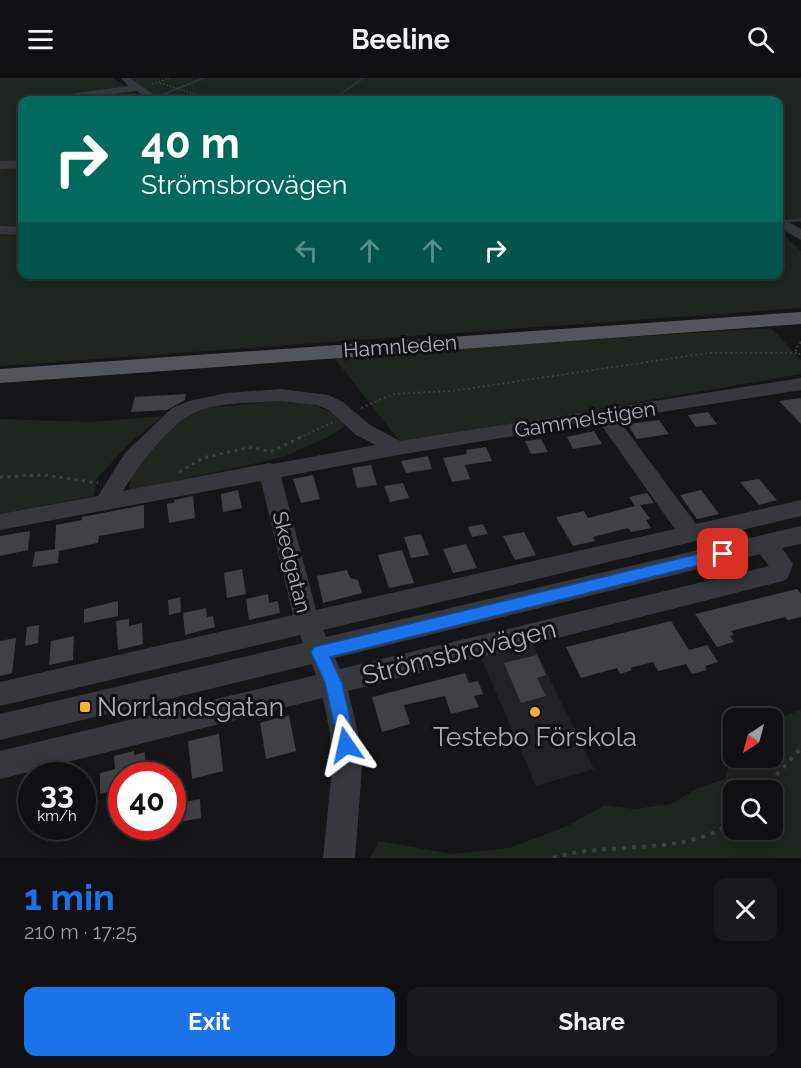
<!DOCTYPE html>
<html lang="en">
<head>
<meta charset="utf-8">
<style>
	:root { --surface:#101012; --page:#19191b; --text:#f1f3f6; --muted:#9c9d9f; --line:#303032; --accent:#1a73e8 }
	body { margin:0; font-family:Raleway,sans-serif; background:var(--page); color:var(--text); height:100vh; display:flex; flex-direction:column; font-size:22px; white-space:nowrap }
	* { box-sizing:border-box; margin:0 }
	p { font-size:20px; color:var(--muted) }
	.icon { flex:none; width:33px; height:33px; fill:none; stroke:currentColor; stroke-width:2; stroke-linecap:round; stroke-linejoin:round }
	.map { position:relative; height:780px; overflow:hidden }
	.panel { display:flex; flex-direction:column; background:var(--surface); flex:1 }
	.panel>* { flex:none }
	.hud { position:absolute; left:18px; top:18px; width:765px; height:183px; border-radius:12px; box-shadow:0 3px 15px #0003,0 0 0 2px var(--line); background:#00695c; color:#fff; overflow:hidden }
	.needle { width:39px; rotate:216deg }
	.buttons { position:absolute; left:723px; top:630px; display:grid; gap:12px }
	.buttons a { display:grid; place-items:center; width:60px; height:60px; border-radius:12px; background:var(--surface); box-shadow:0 3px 15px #0003,0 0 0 2px var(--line); font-size:30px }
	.speed { position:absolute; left:18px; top:684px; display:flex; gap:12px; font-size:30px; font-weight:700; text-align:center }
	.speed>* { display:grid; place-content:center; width:78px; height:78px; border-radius:50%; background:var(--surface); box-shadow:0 3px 15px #0003,0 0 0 2px var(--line); line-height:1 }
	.speed small { font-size:15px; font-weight:400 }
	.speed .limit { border:9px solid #d22; background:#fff; color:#111 }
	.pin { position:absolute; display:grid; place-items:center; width:51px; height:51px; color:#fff; margin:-26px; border-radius:12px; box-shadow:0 3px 9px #0006 }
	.me { position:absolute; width:66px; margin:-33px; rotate:349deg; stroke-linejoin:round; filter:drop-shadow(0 0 4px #0008) }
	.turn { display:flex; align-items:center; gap:21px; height:126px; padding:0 24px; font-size:27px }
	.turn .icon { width:78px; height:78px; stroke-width:2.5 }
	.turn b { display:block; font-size:42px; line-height:51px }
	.lanes { display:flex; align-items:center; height:57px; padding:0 24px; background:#0003; justify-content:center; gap:30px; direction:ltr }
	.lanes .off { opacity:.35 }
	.round { display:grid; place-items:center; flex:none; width:63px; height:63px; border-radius:12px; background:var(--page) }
	.overview { display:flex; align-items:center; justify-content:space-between; height:102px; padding:0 24px }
	h1 { font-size:36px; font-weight:700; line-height:45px; color:var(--accent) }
	.action { display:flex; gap:12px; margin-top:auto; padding:12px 24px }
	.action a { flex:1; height:69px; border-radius:12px; background:var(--accent); color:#fff; font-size:24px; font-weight:700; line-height:69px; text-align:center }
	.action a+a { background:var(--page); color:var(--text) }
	header { display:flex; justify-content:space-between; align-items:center; height:78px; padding:0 24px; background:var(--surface); font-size:27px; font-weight:700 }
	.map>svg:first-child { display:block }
	.built { fill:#222225 }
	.green { fill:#1e261f; fill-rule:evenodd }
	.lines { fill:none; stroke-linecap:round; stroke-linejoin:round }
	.stream-far1 { stroke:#2c353c; stroke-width:2 }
	.stream { stroke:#2c353c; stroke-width:3 }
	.building { fill:#404145 }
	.path-far3 { stroke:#3d3f44; stroke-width:1.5; stroke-dasharray:1.5 2; stroke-linecap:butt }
	.path-far2 { stroke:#3d3f44; stroke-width:2; stroke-dasharray:2 3; stroke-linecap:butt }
	.path-far1 { stroke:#3d3f44; stroke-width:3; stroke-dasharray:3 4.5; stroke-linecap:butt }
	.path { stroke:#3d3f44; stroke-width:4; stroke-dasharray:4 6; stroke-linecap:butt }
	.minor { fill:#37383d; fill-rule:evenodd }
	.major { fill:#53555c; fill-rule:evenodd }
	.route { fill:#1a73e8; stroke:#114b97; stroke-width:1.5 }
	.poi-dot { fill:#f2b134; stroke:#111113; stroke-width:2 }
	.labels { text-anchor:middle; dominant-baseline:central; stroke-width:6; stroke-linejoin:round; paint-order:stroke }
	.street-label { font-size:21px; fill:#a8adb8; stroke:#111113 }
	.near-street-label { font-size:26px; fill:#a8adb8; stroke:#111113 }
	.near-poi-label { font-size:26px; fill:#a8adb8; stroke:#111113; text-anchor:start }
</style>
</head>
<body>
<header><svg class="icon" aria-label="menu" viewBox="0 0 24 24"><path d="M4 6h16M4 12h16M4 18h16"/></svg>Beeline<svg class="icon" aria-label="search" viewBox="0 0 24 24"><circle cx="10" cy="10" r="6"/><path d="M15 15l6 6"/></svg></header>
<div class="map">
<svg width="801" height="780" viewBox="0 0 801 780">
	<rect width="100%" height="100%" fill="#161618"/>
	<path class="built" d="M 532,564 L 594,691 L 536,708 L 480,577 Z"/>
	<path class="green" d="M 0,0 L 112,0 L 148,22 L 22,22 L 22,196 L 778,196 L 779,152 L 801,173 L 801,230 L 0,288 Z
		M 128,0 L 801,0 L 801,143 L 779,138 L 778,22 L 161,22 Z
		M 771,250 L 801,282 L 801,296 L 401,365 L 332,277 Z
		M 300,321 L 336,336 L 345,348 C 327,362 304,368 284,379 L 129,413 L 132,387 L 152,364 L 194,331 Z
		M 163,338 L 131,364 L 97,400 L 94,418 L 0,436 L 0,341 L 89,344 Z
		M 801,632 L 801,780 L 370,780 L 379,763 L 453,776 L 509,770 L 565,749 L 605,727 L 634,731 L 671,726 L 698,710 L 725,701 L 733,671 L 734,680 L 772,680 L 773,642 ZM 734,712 L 772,712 L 772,752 L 734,752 Z"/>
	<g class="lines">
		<path class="stream-far1" d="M 156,19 L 204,0
			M 332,22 L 363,0"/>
		<path class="stream" d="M 781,140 L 786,143 L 801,142"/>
	</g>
	<path class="building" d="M 186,316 L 185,322 L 167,332 L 131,334 L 135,319 Z
		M 801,320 L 801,346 L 779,323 Z
		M 708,334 L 717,346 L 696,349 L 688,337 Z
		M 659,342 L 669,356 L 637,361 L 627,346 Z
		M 594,353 L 602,366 L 573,371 L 567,359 Z
		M 541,361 L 548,374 L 531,376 L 525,363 Z
		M 486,369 L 492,383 L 465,387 L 470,401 L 452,404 L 443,380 L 467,376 L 466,372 Z
		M 428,378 L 432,391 L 406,395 L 401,383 Z
		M 371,387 L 377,407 L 357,410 L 352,390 Z
		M 313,397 L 320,421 L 301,425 L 293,401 Z
		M 759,401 L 777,422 L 759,427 L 740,404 Z
		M 403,405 L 409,420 L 390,424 L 384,408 Z
		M 238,412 L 242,430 L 223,434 L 221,416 Z
		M 701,412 L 719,436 L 697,441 L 680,417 Z
		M 647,415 L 654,425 L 640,427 L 650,441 L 646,442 L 651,450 L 631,454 L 628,450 L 593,459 L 595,463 L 573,468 L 556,439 L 584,433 L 588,440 L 635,428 L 629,419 Z
		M 193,418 L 195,440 L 169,445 L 167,426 L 175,424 L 174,422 Z
		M 144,427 L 144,450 L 99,458 L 98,465 L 59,473 L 58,485 L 32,489 L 35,474 L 55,471 L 56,447 L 82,442 L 82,439 Z
		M 483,446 L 488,456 L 472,459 L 468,449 Z
		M 30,453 L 28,472 L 0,478 L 0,458 Z
		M 524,454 L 536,477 L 515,482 L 503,458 Z
		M 421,456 L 429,477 L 411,480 L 404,459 Z
		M 466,466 L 477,490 L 453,495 L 443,471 Z
		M 402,472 L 414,505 L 389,510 L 378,477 Z
		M 242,491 L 246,516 L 227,520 L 224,495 Z
		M 347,492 L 350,500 L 358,502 L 362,515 L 323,525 L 317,498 Z
		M 797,511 L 801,516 L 801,539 L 788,542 L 785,539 L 731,553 L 734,557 L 730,558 L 734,564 L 717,569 L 695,536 Z
		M 268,516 L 269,525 L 278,523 L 280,535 L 249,542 L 246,521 Z
		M 180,519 L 181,534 L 169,537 L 168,522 Z
		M 118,523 L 118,538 L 84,545 L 84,531 Z
		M 206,530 L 207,539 L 213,538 L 215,549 L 185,557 L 183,535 Z
		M 129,541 L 129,548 L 142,545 L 143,566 L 118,572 L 116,543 Z
		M 671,543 L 689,572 L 707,567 L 718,584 L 705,588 L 707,592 L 692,596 L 686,586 L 658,593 L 653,584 L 630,590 L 632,592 L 620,596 L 617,590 L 581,600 L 566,569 Z
		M 39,547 L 38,565 L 25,568 L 27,549 Z
		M 74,558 L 73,582 L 49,587 L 51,563 Z
		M 16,560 L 12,595 L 0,598 L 0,563 Z
		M 537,577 L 546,597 L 537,600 L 546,618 L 521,625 L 504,585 Z
		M 465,595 L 469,605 L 478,603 L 483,616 L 474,618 L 479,629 L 451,636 L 445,618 L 404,627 L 410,646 L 382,654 L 372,619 Z
		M 289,637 L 296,673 L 266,681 L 260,645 Z
		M 219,656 L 223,693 L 192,701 L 188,663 Z
		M 134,673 L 134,677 L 145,674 L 146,698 L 122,698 L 122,710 L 100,716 L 100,695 L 115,691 L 114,678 Z
		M 200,721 L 201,740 L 179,744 L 179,725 Z"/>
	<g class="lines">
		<path class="path-far3" d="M 160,5 L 201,18 L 229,22
			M 152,6 L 170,0"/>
		<path class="path-far2" d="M 801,264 L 795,271 L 801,278
			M 361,330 L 393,316 L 452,313 L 708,275 L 797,275
			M 299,360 L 333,344"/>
		<path class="path-far1" d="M 179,394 L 203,380 L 251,369 L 270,374 L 303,358
			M 0,399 L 44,397 L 98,405"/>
		<path class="path" d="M 763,712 L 801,670
			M 553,780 C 610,762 687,780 734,742"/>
		<path class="minor" d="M 121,0 L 130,0 L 162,22 L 151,22 L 136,13 L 71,22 L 66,19 L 71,16 L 128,8 Z
			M 22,82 L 22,90 L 0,91 L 0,83 Z
			M 778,138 L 801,151 L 801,162 L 778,149 Z
			M 0,148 L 22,149 L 22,157 L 0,156 Z
			M 801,300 L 801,312 L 618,341 L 696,446 L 801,422 L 801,438 L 323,552 L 326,559 L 801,448 L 801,466 L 782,470 L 793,486 L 788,500 L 783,503 L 348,613 L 358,655 L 362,691 L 355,780 L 323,780 L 332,691 L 330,655 L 323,620 L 0,701 L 0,673 L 316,597 L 312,586 L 0,662 L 0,636 L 303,565 L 300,557 L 0,628 L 0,604 L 293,537 L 261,403 L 0,452 L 0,436 L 98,418 L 125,375 L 172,330 L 189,323 L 227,315 L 281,311 L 328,317 L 343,324 L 370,347 L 400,363 ZM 281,323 L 317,327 L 329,332 L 356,357 L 376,367 L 273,386 L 269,385 L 123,413 C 138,388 170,344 198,333 C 223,324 254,325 281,323 ZM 599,344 L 675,451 L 316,532 L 281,399 L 398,377 ZM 760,476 L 769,488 L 340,591 L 335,580 Z"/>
		<path class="major" d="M 801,234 L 801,246 L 0,305 L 0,291 Z"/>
	</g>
	<path class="route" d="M 723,470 L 728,472 L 731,476 L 728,480 L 330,579 L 342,605 L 356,667 L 353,674 L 346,676 L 340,674 L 325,605 L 311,574 L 314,569 Z"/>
	<g class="poi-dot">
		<rect x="79" y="623" width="12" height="12" rx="3"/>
		<circle cx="535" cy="634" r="6"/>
	</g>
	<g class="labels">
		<g class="street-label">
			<text transform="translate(400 268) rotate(-4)">Hamnleden</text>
			<text transform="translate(585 341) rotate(-9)">Gammelstigen</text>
			<text transform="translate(292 484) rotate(76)">Skedgatan</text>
		</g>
		<g class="near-street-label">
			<text transform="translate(459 574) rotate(-14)">Strömsbrovägen</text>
		</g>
		<g class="near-poi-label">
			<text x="97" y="629">Norrlandsgatan</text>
			<text x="535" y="659" text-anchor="middle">Testebo Förskola</text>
		</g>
	</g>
</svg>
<div class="buttons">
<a><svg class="needle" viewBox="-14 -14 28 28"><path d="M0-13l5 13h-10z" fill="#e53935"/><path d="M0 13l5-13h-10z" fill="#9c9d9f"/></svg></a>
<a><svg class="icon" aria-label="search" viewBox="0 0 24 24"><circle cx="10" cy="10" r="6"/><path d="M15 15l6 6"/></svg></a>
</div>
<div class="speed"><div>33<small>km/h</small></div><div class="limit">40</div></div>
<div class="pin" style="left:723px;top:476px;background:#d93025"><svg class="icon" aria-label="arrive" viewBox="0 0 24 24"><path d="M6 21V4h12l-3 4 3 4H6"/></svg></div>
<svg class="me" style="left:346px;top:667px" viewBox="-20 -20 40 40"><path d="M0-17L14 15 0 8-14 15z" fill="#1a73e8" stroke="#fff" stroke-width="4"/></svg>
<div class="hud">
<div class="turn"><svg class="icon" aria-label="right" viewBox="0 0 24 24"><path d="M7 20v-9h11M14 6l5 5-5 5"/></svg><div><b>40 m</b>Strömsbrovägen</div></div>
<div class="lanes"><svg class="icon off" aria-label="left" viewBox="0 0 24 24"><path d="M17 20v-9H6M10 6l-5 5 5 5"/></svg><svg class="icon off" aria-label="ahead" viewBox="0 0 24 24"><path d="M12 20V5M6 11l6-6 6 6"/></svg><svg class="icon off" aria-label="ahead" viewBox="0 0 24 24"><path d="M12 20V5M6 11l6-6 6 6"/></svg><svg class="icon" aria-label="right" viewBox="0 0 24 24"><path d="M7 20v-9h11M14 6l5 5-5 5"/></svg></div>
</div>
</div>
<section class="panel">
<div class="overview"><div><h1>1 min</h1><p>210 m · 17:25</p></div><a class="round"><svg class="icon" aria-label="close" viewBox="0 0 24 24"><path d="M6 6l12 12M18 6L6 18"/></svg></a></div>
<div class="action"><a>Exit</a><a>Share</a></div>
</section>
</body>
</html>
